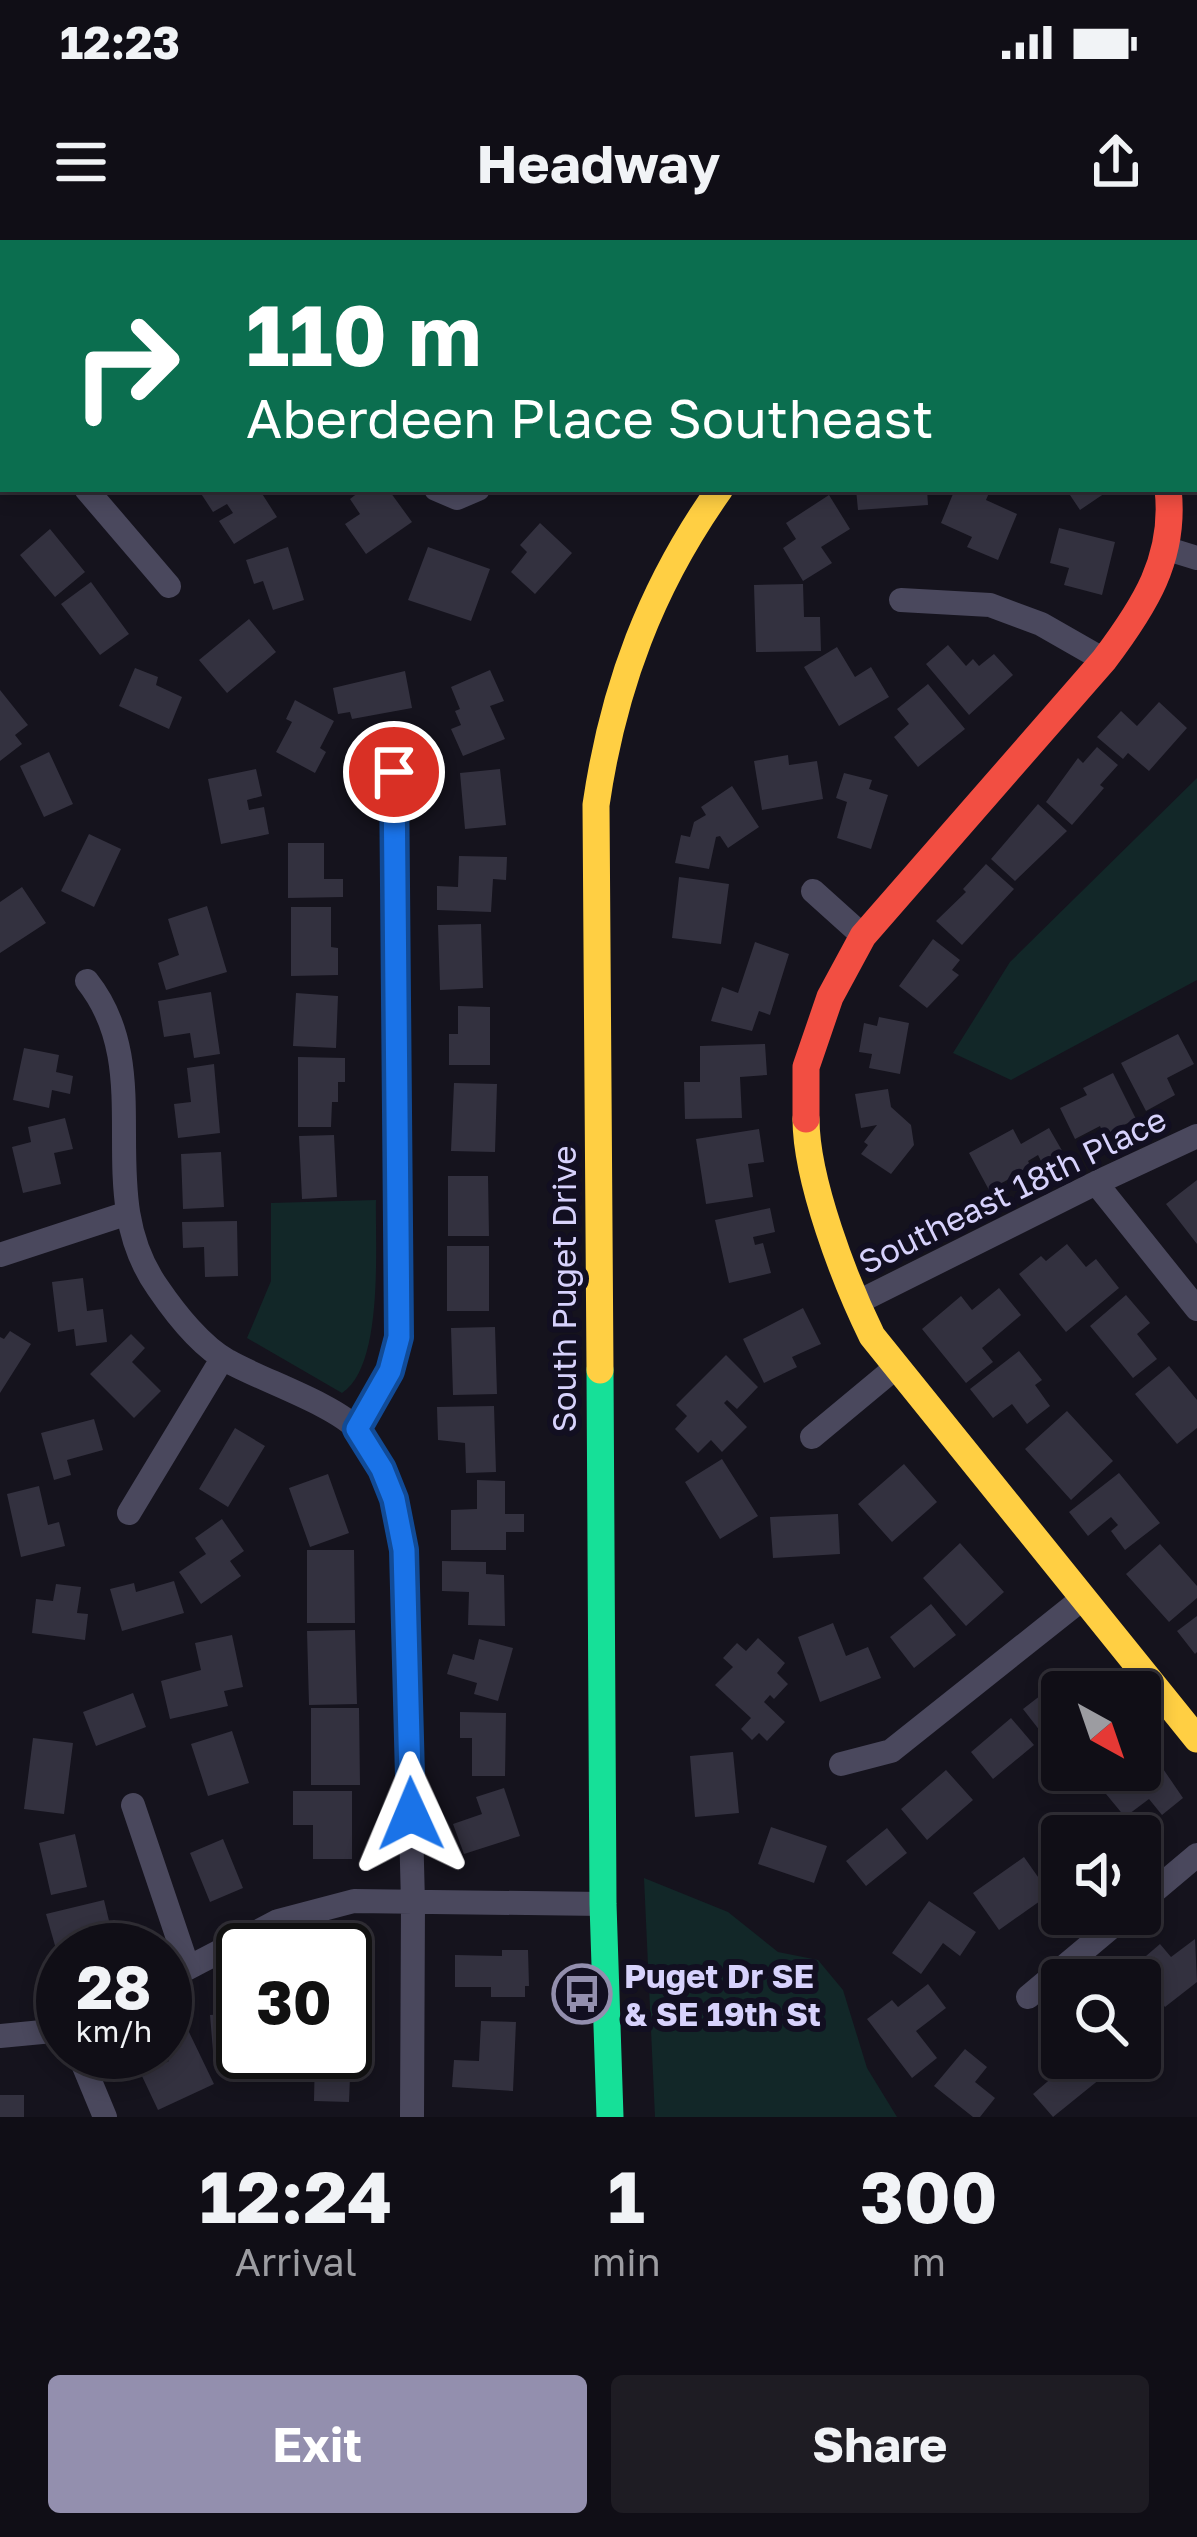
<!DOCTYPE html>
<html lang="en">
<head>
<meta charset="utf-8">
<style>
	:root { --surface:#100e16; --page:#1e1c23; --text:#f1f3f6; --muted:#9c9ca1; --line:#302e35; --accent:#938fae }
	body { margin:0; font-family:"Golos Text",sans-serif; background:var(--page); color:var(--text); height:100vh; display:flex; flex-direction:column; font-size:45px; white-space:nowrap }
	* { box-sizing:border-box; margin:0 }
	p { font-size:39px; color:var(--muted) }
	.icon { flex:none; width:66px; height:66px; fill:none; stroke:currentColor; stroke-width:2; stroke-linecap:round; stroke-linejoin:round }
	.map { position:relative; height:1877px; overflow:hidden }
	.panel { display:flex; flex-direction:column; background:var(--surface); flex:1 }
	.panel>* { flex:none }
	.guide { position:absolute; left:0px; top:0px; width:1197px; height:252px; box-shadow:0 6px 18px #0003,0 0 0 3px var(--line); background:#0b6e4f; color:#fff; overflow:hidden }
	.needle { width:78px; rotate:140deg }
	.fabs { position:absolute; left:1041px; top:1431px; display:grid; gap:24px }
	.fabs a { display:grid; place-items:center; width:120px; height:120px; border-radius:12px; background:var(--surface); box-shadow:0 6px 18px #0003,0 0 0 3px var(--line); font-size:60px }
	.speed { position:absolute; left:36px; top:1683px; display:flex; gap:24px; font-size:60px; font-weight:700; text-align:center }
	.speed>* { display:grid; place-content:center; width:156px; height:156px; border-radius:50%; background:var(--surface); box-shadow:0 6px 18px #0003,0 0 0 3px var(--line); line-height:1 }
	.speed small { font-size:30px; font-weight:400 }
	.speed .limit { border:6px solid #111; border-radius:18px; background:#fff; color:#111 }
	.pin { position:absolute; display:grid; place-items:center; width:102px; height:102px; color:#fff; margin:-51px; border:6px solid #fff; border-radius:50%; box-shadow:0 3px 12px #0007 }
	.me { position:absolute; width:132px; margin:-66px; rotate:359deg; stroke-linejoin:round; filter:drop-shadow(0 0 9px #0008) }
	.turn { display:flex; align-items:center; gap:42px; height:252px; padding:0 48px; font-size:54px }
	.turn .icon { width:156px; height:156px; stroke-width:2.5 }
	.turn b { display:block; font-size:84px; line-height:102px }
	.eta { display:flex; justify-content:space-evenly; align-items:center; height:204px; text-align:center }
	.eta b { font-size:72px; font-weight:700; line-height:84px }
	.action { display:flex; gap:24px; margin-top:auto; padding:24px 48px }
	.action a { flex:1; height:138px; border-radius:12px; background:var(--accent); color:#fff; font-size:48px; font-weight:700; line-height:138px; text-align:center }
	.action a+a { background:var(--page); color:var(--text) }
	.status { display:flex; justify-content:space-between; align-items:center; height:84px; padding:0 60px; background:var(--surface); direction:ltr }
	.status svg { height:33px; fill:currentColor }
	header { display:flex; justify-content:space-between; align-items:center; height:156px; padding:0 48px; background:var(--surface); font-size:54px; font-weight:700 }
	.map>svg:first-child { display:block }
	.green { fill:#122728 }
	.building { fill:#33313f }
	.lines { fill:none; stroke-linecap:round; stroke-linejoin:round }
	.street { stroke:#4a485d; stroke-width:24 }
	.fast { stroke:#16e098; stroke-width:27 }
	.slow { stroke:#ffcf43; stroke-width:27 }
	.jam { stroke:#f24e42; stroke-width:27 }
	.route-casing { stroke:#114b97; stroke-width:30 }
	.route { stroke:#1a73e8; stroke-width:21 }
	.labels { text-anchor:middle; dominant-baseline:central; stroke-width:12; stroke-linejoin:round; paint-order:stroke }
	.street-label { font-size:33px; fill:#d7d2fc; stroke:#120f21 }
	.poi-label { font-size:33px; font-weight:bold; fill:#d7d2fc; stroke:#120f21; text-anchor:start }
</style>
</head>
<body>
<div class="status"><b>12:23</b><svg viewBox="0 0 49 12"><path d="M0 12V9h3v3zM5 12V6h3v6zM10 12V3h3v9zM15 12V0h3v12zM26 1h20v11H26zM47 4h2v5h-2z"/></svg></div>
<header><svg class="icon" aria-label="menu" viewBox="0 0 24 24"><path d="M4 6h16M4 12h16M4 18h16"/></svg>Headway<svg class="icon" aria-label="share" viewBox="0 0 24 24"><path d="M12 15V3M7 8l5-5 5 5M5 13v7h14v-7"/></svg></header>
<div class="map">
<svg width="1197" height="1877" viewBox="0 0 1197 1877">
	<rect width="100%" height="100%" fill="#15131d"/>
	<path class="green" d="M 1197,538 L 1197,740 L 1011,840 L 953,813 L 1010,722 Z
		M 376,960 C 375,1006 384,1126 342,1153 L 247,1098 L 271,1041 L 271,963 Z
		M 644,1638 L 728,1672 L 778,1712 L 818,1720 L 843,1750 L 867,1828 L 897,1877 L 655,1877 Z"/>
	<path class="building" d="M 198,249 L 259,249 L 277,277 L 234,304 L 219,281 L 233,273 L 227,264 L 213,272 Z
		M 363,249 L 388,249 L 412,282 L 366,314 L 345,284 L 360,274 L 350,259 Z
		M 856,249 L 927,249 L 928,265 L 858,270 Z
		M 955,249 L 980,249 L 989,253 L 986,260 L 1017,274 L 998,320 L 967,307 L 972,297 L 941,283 Z
		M 1066,249 L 1111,249 L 1080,270 Z
		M 829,255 L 850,289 L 821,307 L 832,323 L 803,341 L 783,308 L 796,299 L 786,283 Z
		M 540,283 L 572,313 L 535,354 L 511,332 L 527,312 L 520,305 Z
		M 1059,288 L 1115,302 L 1102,355 L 1064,345 L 1069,328 L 1050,323 Z
		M 50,289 L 85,332 L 55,357 L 20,315 Z
		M 288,307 L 304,360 L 273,370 L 263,341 L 254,344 L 246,320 Z
		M 428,307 L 490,329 L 471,381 L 408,360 Z
		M 91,342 L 129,394 L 100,415 L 61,364 Z
		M 803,344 L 804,377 L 820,377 L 821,411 L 756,412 L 754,345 Z
		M 249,379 L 276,412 L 227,453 L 199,420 Z
		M 948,405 L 966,426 L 973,419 L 979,426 L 994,414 L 1013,435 L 969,475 L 926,424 Z
		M 837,407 L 855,437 L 871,427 L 889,457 L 839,486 L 804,427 Z
		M 135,428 L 158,437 L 156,445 L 182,457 L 169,489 L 119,466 Z
		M 490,430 L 504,461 L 490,466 L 505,499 L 463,516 L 451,489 L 461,485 L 455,471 L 460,469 L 451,447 Z
		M 405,431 L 412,468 L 352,479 L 350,472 L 338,474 L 333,448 Z
		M 928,444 L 965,489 L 918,527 L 894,497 L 909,484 L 897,469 Z
		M 0,450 L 28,485 L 15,495 L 22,504 L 0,521 Z
		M 295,460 L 334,481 L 320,508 L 326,512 L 315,533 L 276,512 L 292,482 L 286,479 Z
		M 1159,462 L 1187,488 L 1149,531 L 1128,513 L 1123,519 L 1097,497 L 1121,471 L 1137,486 Z
		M 1097,507 L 1118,525 L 1100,545 L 1104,548 L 1072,585 L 1046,562 L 1078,518 L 1083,523 Z
		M 49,512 L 73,564 L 44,577 L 20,526 Z
		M 788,515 L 789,525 L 817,521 L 823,559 L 762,570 L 754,521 Z
		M 256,529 L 262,556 L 247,560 L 249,570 L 264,567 L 269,594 L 221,604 L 208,539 Z
		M 500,529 L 506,585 L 465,589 L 460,533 Z
		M 844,533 L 872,540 L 869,549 L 888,555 L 871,609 L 837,598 L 847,562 L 836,558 Z
		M 732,546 L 759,587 L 728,608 L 720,596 L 716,597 L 709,629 L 675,623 L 681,595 L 690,597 L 694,582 L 706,575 L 701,567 Z
		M 1038,564 L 1067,591 L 1015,641 L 991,619 Z
		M 89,594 L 121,609 L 94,667 L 61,651 Z
		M 288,603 L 324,603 L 324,639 L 343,639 L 343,657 L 288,658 Z
		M 459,616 L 507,617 L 506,640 L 493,639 L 491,672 L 437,670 L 437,646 L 458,647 Z
		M 986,624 L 1014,649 L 962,705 L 936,681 L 966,652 L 963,649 Z
		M 679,637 L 729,644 L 721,704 L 672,698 Z
		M 22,647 L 46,683 L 0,713 L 0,662 Z
		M 207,666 L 227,732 L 166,750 L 158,723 L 179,715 L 168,679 Z
		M 291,667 L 331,667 L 331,707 L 338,708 L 338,735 L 291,736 Z
		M 481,684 L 483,748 L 440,750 L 438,685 Z
		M 933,699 L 960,720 L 952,730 L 959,735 L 927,768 L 899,746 Z
		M 755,702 L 789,714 L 770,775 L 759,771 L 752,791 L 711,781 L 722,747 L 738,753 Z
		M 211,752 L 220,814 L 194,818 L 190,793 L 164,797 L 158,761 Z
		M 296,753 L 338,756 L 336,808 L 293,806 Z
		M 458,766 L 490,767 L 490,825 L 449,825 L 449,794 L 458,794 Z
		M 879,777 L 909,783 L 900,834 L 869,828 L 872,814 L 859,812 L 864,783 L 877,786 Z
		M 1178,794 L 1194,824 L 1167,838 L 1175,855 L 1146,871 L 1121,823 Z
		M 765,804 L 767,835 L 740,837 L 742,878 L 685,879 L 684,842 L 700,842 L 700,806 Z
		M 24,808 L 59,815 L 56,832 L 73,836 L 70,854 L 52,850 L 49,868 L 13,860 Z
		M 298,817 L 345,818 L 345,842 L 338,842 L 338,862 L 332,862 L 331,887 L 298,887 Z
		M 214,824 L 220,893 L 178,898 L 174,864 L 191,862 L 187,828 Z
		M 1113,833 L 1136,879 L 1104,895 L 1100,886 L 1075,899 L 1060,868 L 1087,855 L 1083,848 Z
		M 454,843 L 497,844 L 495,912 L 451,911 Z
		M 888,849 L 891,867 L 911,885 L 914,905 L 891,934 L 861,914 L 868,905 L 864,902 L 877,885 L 861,888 L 855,854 Z
		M 65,878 L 73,909 L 54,913 L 61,944 L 23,953 L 12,907 L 31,902 L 28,887 Z
		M 1049,888 L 1064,914 L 1043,925 L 1038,915 L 1028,921 L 1031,927 L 989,950 L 969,913 L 1013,889 L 1021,904 Z
		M 759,889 L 764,922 L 748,924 L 753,957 L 706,964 L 696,899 Z
		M 334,895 L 337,957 L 302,959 L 299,896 Z
		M 221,912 L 224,967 L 183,969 L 181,914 Z
		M 448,936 L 488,936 L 489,996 L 448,996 Z
		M 1197,940 L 1197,1004 L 1166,964 Z
		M 770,968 L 775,992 L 753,997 L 755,1005 L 763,1003 L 771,1033 L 729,1043 L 715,980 Z
		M 237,981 L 238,1036 L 205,1037 L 204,1007 L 183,1008 L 182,982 Z
		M 1067,1004 L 1086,1027 L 1096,1019 L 1119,1048 L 1066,1092 L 1019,1034 L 1041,1016 L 1046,1021 Z
		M 447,1006 L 489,1006 L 489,1071 L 447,1071 Z
		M 83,1038 L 87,1071 L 103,1069 L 107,1102 L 76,1106 L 74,1089 L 58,1092 L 52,1042 Z
		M 999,1048 L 1021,1075 L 982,1108 L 993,1122 L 966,1143 L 922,1089 L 961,1056 L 972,1070 Z
		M 1126,1055 L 1150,1083 L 1137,1094 L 1157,1119 L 1133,1138 L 1090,1086 Z
		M 803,1068 L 821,1104 L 792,1117 L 797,1127 L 764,1143 L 743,1099 Z
		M 495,1087 L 497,1154 L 453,1155 L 451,1088 Z
		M 10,1091 L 31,1104 L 0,1153 L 0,1097 L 4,1099 Z
		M 131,1094 L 145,1108 L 132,1122 L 161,1151 L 134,1178 L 90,1134 Z
		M 1019,1111 L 1042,1140 L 1035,1145 L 1050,1166 L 1027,1184 L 1012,1164 L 993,1178 L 970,1149 Z
		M 726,1115 L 758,1147 L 737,1169 L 727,1160 L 724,1163 L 747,1187 L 722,1212 L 711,1200 L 698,1213 L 675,1189 L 687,1176 L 676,1165 Z
		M 1169,1126 L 1197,1160 L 1197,1188 L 1177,1204 L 1135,1154 Z
		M 494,1166 L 496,1232 L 466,1233 L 465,1203 L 438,1200 L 437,1167 Z
		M 1067,1171 L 1113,1221 L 1071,1260 L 1025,1209 Z
		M 94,1179 L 103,1210 L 67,1220 L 71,1235 L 54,1240 L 41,1193 Z
		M 235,1188 L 265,1206 L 228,1267 L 199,1249 Z
		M 722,1219 L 758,1276 L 720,1299 L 685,1242 Z
		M 904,1224 L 937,1262 L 892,1302 L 858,1264 Z
		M 1119,1233 L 1160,1283 L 1125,1310 L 1111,1291 L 1118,1285 L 1111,1277 L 1088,1296 L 1069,1272 Z
		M 328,1234 L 349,1293 L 310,1307 L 289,1248 Z
		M 477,1240 L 505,1241 L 505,1274 L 524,1274 L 524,1292 L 506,1292 L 506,1310 L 451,1310 L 451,1270 L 477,1269 Z
		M 39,1246 L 48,1285 L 59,1282 L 65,1306 L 21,1317 L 7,1254 Z
		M 838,1274 L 840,1314 L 773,1318 L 770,1277 Z
		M 222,1279 L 244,1311 L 230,1321 L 241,1336 L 201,1364 L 179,1332 L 206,1314 L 195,1298 Z
		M 960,1303 L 1004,1352 L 966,1386 L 923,1338 Z
		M 1160,1304 L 1197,1346 L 1197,1358 L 1169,1382 L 1126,1334 Z
		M 307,1310 L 354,1310 L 355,1383 L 307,1383 Z
		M 442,1321 L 486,1322 L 486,1334 L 504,1335 L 505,1386 L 468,1385 L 469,1352 L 442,1351 Z
		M 174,1341 L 184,1373 L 122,1391 L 110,1349 L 134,1343 L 136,1352 Z
		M 56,1344 L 81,1347 L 77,1373 L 88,1374 L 85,1400 L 32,1393 L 36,1359 L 53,1361 Z
		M 931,1364 L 956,1395 L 914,1428 L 890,1397 Z
		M 1197,1376 L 1197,1412 L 1195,1414 L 1177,1391 Z
		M 833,1383 L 846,1416 L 868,1407 L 881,1438 L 820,1462 L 798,1397 Z
		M 355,1390 L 357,1464 L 309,1465 L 307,1391 Z
		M 232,1395 L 243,1447 L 224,1451 L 228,1466 L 170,1479 L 161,1441 L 201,1430 L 195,1403 Z
		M 758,1398 L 785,1423 L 777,1433 L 788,1444 L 774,1459 L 770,1455 L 764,1462 L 785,1482 L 767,1501 L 759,1493 L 752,1500 L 741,1489 L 751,1478 L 715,1445 L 733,1427 L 723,1418 L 737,1403 L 746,1411 Z
		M 479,1399 L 513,1408 L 498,1461 L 474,1454 L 477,1443 L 447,1434 L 453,1414 L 474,1420 Z
		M 1076,1428 L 1094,1452 L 1062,1452 L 1062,1511 L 1058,1514 L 1023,1469 Z
		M 133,1453 L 146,1487 L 96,1506 L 83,1472 Z
		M 311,1468 L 359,1468 L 360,1545 L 311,1545 Z
		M 460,1472 L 506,1473 L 505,1536 L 472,1536 L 472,1498 L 460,1498 Z
		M 1011,1478 L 1034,1505 L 993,1539 L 971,1512 Z
		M 232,1491 L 249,1543 L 208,1556 L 191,1504 Z
		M 33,1498 L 73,1503 L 64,1574 L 24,1569 Z
		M 733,1512 L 739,1573 L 695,1577 L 690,1516 Z
		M 1155,1517 L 1183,1558 L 1162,1575 L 1149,1559 L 1125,1577 L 1106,1554 Z
		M 946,1530 L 973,1560 L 927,1600 L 901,1569 Z
		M 504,1548 L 520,1596 L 464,1614 L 453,1584 L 482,1574 L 476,1557 Z
		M 293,1551 L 352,1551 L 352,1619 L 313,1619 L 313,1585 L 293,1585 Z
		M 1095,1574 L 1113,1596 L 1067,1596 Z
		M 771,1587 L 827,1606 L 814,1643 L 758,1624 Z
		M 887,1588 L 907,1613 L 866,1646 L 846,1621 Z
		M 75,1594 L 87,1647 L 51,1655 L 39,1603 Z
		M 223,1599 L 243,1648 L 210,1662 L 190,1613 Z
		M 1024,1617 L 1050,1654 L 999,1690 L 973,1653 Z
		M 104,1660 L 111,1689 L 97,1693 L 102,1710 L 63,1710 L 62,1730 L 46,1674 Z
		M 929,1661 L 976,1692 L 960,1716 L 943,1703 L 921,1734 L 892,1713 Z
		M 1195,1699 L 1197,1742 L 1165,1767 L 1132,1728 L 1160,1704 L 1171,1717 Z
		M 502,1710 L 528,1710 L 529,1746 L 525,1746 L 525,1757 L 491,1757 L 491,1747 L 455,1747 L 455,1715 L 502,1716 Z
		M 345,1728 L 362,1728 L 360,1771 L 345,1770 Z
		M 928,1744 L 946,1768 L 916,1791 L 937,1818 L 912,1838 L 867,1779 L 892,1760 L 898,1767 Z
		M 243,1773 L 243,1809 L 213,1811 L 210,1775 Z
		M 481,1781 L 516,1782 L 513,1851 L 452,1847 L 454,1820 L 479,1821 Z
		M 188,1790 L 214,1844 L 158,1870 L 141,1834 L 169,1821 L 165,1801 Z
		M 965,1809 L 987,1827 L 975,1842 L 995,1858 L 980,1877 L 973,1877 L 934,1846 Z
		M 351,1811 L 349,1862 L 314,1861 L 315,1812 Z
		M 1075,1818 L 1081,1818 L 1100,1839 L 1053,1877 L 1033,1854 Z
		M 0,1855 L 24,1855 L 24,1877 L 0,1877 Z"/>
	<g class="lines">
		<path class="street" d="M 988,0 L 991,3
			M 275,3 L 278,0
			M 650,3 L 652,0
			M 0,234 L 3,231
			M 86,249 L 169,346
			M 436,249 L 457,258 L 478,249
			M 1171,310 L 1197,318
			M 901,360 L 990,365 L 1041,384 L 1104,420
			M 813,651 L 863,696
			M 87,741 C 160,833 89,951 158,1048 C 175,1073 202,1107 228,1121 C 261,1140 334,1164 358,1190 C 387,1222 396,1269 404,1309 L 413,1663 L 412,1877
			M 1096,943 L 1197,1069
			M 0,1015 L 125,974
			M 856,1063 L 1096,943 L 1197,896
			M 357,1189 L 390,1131 L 399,1097 L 394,532
			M 812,1197 L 895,1128
			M 129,1273 L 222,1119
			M 841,1524 L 891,1511 L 1082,1359
			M 133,1565 L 187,1725
			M 1140,1663 L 1197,1615
			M 165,1740 L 278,1681 L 354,1661 L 603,1664
			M 1028,1757 L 1127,1674
			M 0,1796 L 63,1790
			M 78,1812 L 105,1877"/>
		<path class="fast" d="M 600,1130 L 603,1664 L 610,1877"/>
		<path class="slow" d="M 953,3 L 956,0
			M 806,879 C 806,940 845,1041 872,1096 L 1197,1499
			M 600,1130 L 596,565 C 613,448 651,346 720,249"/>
		<path class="jam" d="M 806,879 L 806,827 L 830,757 L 863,696 L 1104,420 C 1144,367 1176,318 1168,249"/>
	</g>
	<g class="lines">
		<defs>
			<path id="route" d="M 394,532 L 399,1097 L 390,1131 L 357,1189 L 382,1229 L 394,1259 L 404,1310 L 411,1574"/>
		</defs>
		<use href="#route" class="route-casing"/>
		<use href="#route" class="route"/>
	</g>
	<defs>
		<symbol id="bus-ring" viewBox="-11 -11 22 22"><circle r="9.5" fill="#120f21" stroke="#938fae" stroke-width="1.5"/><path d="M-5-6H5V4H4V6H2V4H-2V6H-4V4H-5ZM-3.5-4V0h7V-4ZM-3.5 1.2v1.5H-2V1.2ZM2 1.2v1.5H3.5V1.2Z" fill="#938fae"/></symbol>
	</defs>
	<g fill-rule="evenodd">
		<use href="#bus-ring" x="549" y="1721" width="66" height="66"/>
	</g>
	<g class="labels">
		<g class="street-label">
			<text transform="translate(1012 950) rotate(-26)">Southeast 18th Place</text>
			<text transform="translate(563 1049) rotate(-90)">South Puget Drive</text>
		</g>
		<g class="poi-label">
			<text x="624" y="1735">Puget Dr SE<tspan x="624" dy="38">&amp; SE 19th St</tspan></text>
		</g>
	</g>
</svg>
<div class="fabs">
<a><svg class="needle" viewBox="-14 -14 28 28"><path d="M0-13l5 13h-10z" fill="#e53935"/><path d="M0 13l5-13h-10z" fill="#9c9ca1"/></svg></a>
<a><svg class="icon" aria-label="sound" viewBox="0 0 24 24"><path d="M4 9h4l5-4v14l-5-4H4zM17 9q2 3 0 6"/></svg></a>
<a><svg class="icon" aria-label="search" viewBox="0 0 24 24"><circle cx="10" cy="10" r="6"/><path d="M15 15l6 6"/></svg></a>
</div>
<div class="speed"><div>28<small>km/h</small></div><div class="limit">30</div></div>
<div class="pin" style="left:394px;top:532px;background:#d93025"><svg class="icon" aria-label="arrive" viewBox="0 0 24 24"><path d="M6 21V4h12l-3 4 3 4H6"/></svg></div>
<svg class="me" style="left:411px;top:1574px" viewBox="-20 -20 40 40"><path d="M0-17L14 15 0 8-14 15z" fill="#1a73e8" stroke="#fff" stroke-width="4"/></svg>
<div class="guide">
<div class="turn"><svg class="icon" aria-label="right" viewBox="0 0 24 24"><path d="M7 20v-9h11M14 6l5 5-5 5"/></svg><div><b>110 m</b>Aberdeen Place Southeast</div></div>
</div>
</div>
<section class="panel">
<div class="eta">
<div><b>12:24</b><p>Arrival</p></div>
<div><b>1</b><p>min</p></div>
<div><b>300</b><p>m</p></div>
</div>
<div class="action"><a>Exit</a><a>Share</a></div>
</section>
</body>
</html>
